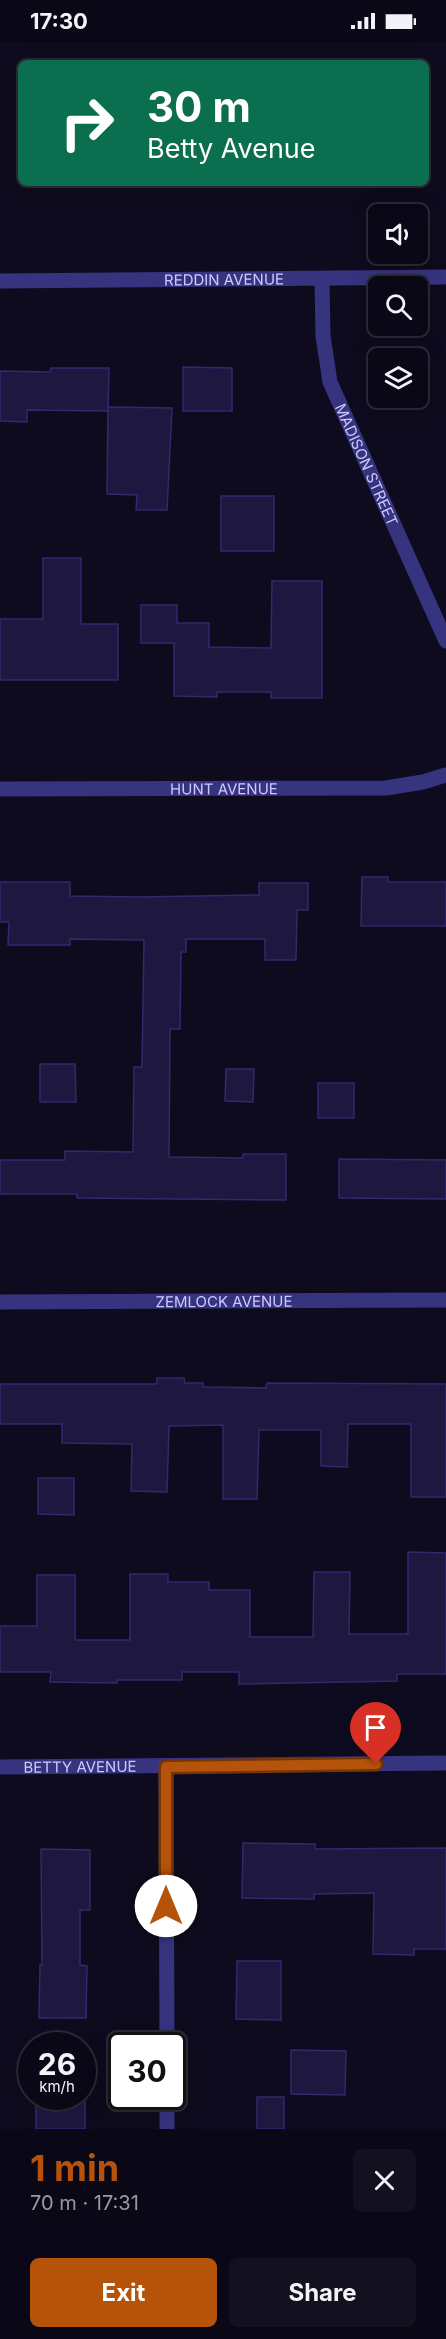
<!DOCTYPE html>
<html lang="en">
<head>
<meta charset="utf-8">
<style>
	:root { --surface:#0a0816; --page:#13111f; --text:#f1f3f6; --muted:#999aa1; --line:#2a2935; --accent:#b45309 }
	body { margin:0; font-family:Inter,sans-serif; background:var(--page); color:var(--text); height:100vh; display:flex; flex-direction:column; font-size:22px; white-space:nowrap }
	* { box-sizing:border-box; margin:0 }
	p { font-size:20px; color:var(--muted) }
	.icon { flex:none; width:33px; height:33px; fill:none; stroke:currentColor; stroke-width:2; stroke-linecap:round; stroke-linejoin:round }
	.map { position:relative; height:2087px; overflow:hidden }
	.panel { display:flex; flex-direction:column; background:var(--surface); flex:1 }
	.panel>* { flex:none }
	.banner { position:absolute; left:18px; top:18px; width:411px; height:126px; border-radius:9px; box-shadow:0 6px 24px #0002,0 0 0 2px var(--line); background:#0b6e4f; color:#fff; overflow:hidden }
	.buttons { position:absolute; left:368px; top:162px; display:grid; gap:12px }
	.buttons a { display:grid; place-items:center; width:60px; height:60px; border-radius:9px; background:var(--surface); box-shadow:0 6px 24px #0002,0 0 0 2px var(--line); font-size:30px }
	.speed { position:absolute; left:18px; top:1990px; display:flex; gap:12px; font-size:30px; font-weight:700; text-align:center }
	.speed>* { display:grid; place-content:center; width:78px; height:78px; border-radius:50%; background:var(--surface); box-shadow:0 6px 24px #0002,0 0 0 2px var(--line); line-height:1 }
	.speed small { font-size:15px; font-weight:400 }
	.speed .limit { border:3px solid #111; border-radius:9px; background:#fff; color:#111 }
	.pin { position:absolute; display:grid; place-items:center; width:51px; height:51px; color:#fff; margin:-62px -26px; border-radius:50% 50% 50% 0; rotate:-45deg; box-shadow:0 0 6px #0007 }
	.pin .icon { rotate:45deg }
	.me { position:absolute; width:66px; margin:-33px; rotate:0deg; stroke-linejoin:round; filter:drop-shadow(0 0 4px #0008) }
	.turn { display:flex; align-items:center; gap:21px; height:126px; padding:0 30px; font-size:27px }
	.turn .icon { width:78px; height:78px; stroke-width:2.5 }
	.turn b { display:block; font-size:42px; line-height:51px }
	.round { display:grid; place-items:center; flex:none; width:63px; height:63px; border-radius:9px; background:var(--page) }
	.overview { display:flex; align-items:center; justify-content:space-between; height:102px; padding:0 30px }
	h1 { font-size:36px; font-weight:700; line-height:45px; color:var(--accent) }
	.action { display:flex; gap:12px; margin-top:auto; padding:12px 30px }
	.action a { flex:1; height:69px; border-radius:9px; background:var(--accent); color:#fff; font-size:24px; font-weight:700; line-height:69px; text-align:center }
	.action a+a { background:var(--page); color:var(--text) }
	.status { display:flex; justify-content:space-between; align-items:center; height:42px; padding:0 30px; background:var(--surface); direction:ltr }
	.status svg { height:16px; fill:currentColor }
	.map>svg:first-child { display:block }
	.building { fill:#1e1740; stroke:#34286d; stroke-width:1.5 }
	.lines { fill:none; stroke-linecap:round; stroke-linejoin:round }
	.street { stroke:#36347f; stroke-width:15 }
	.route-casing { stroke:#753606; stroke-width:15 }
	.route { stroke:#b45309; stroke-width:10 }
	.labels { text-anchor:middle; dominant-baseline:central; stroke-width:6; stroke-linejoin:round; paint-order:stroke }
	.street-label { font-size:15px; fill:#cec8ff; stroke:#0e0b1e }
</style>
</head>
<body>
<div class="status"><b>17:30</b><svg viewBox="0 0 49 12"><path d="M0 12V9h3v3zM5 12V6h3v6zM10 12V3h3v9zM15 12V0h3v12zM26 1h20v11H26zM47 4h2v5h-2z"/></svg></div>
<div class="map">
<svg width="446" height="2087" viewBox="0 0 446 2087">
	<rect width="100%" height="100%" fill="#0e0b1e"/>
	<path class="building" d="M 183,325 L 232,326 L 232,369 L 183,369 Z
		M 51,326 L 109,326 L 108,369 L 27,368 L 27,380 L 0,379 L 0,329 L 50,330 Z
		M 108,365 L 172,366 L 167,468 L 136,468 L 137,453 L 107,452 Z
		M 221,454 L 274,454 L 274,509 L 221,509 Z
		M 43,516 L 81,516 L 81,582 L 118,582 L 118,638 L 0,638 L 0,577 L 43,577 Z
		M 272,539 L 322,539 L 322,656 L 271,656 L 271,650 L 217,650 L 217,655 L 174,654 L 174,601 L 141,601 L 141,563 L 177,563 L 177,581 L 209,581 L 209,605 L 271,606 Z
		M 362,835 L 388,835 L 388,840 L 446,840 L 446,884 L 361,884 Z
		M 0,840 L 70,840 L 70,854 L 138,855 L 259,853 L 259,841 L 308,841 L 308,868 L 297,868 L 296,918 L 265,918 L 265,897 L 186,897 L 186,910 L 181,910 L 180,987 L 170,987 L 169,1115 L 243,1116 L 243,1112 L 286,1112 L 286,1158 L 77,1156 L 77,1152 L 0,1152 L 0,1118 L 65,1118 L 65,1109 L 133,1110 L 134,1025 L 142,1025 L 144,898 L 70,897 L 70,903 L 8,903 L 9,880 L 0,880 Z
		M 40,1022 L 75,1022 L 76,1060 L 40,1060 Z
		M 226,1027 L 254,1027 L 253,1060 L 225,1059 Z
		M 318,1041 L 354,1041 L 354,1076 L 318,1076 Z
		M 339,1117 L 446,1118 L 446,1157 L 339,1156 Z
		M 157,1336 L 184,1336 L 185,1341 L 203,1341 L 203,1345 L 266,1346 L 267,1341 L 446,1342 L 446,1455 L 411,1455 L 411,1382 L 348,1382 L 347,1425 L 321,1424 L 321,1388 L 259,1388 L 257,1457 L 223,1457 L 223,1383 L 169,1384 L 167,1450 L 131,1449 L 132,1402 L 62,1401 L 62,1382 L 0,1382 L 0,1342 L 157,1342 Z
		M 38,1436 L 74,1436 L 74,1473 L 38,1472 Z
		M 408,1510 L 446,1511 L 446,1632 L 397,1632 L 397,1639 L 239,1642 L 239,1630 L 182,1630 L 182,1638 L 117,1638 L 117,1641 L 50,1640 L 51,1630 L 0,1630 L 0,1584 L 37,1584 L 37,1533 L 75,1533 L 75,1598 L 130,1598 L 130,1532 L 168,1532 L 168,1540 L 209,1540 L 209,1548 L 250,1548 L 250,1595 L 313,1595 L 314,1530 L 350,1530 L 349,1592 L 408,1592 Z
		M 243,1801 L 315,1802 L 315,1807 L 446,1806 L 446,1907 L 414,1907 L 414,1913 L 373,1912 L 374,1851 L 314,1852 L 314,1857 L 242,1856 Z
		M 41,1807 L 90,1808 L 90,1868 L 80,1868 L 80,1923 L 87,1924 L 86,1976 L 39,1976 L 40,1923 L 42,1923 Z
		M 237,1919 L 281,1919 L 281,1978 L 236,1977 Z
		M 291,2008 L 346,2009 L 345,2053 L 291,2052 Z
		M 36,2055 L 85,2055 L 85,2087 L 36,2087 Z
		M 257,2055 L 284,2055 L 284,2087 L 257,2087 Z"/>
	<g class="lines">
		<g class="street">
			<path id="s1" d="M 322,237 L 323,294 L 330,340 L 446,599"/>
			<path id="s2" d="M 0,239 L 446,235"/>
			<path id="s3" d="M 0,747 L 386,746 L 423,740 L 446,733"/>
			<path id="s4" d="M 0,1260 L 446,1258"/>
			<path id="s5" d="M 0,1725 L 446,1721"/>
			<path d="M 166,1725 L 167,2004"/>
			<path d="M 167,2055 L 167,2087"/>
		</g>
	</g>
	<g class="lines">
		<defs>
			<path id="route" d="M 166,1864 L 166,1725 L 376,1722"/>
		</defs>
		<use href="#route" class="route-casing"/>
		<use href="#route" class="route"/>
	</g>
	<g class="labels">
		<g class="street-label">
			<text stroke="none"><textPath href="#s2" startOffset="224">REDDIN AVENUE</textPath></text>
			<text stroke="none"><textPath href="#s1" startOffset="194">MADISON STREET</textPath></text>
			<text stroke="none"><textPath href="#s3" startOffset="224">HUNT AVENUE</textPath></text>
			<text stroke="none"><textPath href="#s4" startOffset="224">ZEMLOCK AVENUE</textPath></text>
			<text stroke="none"><textPath href="#s5" startOffset="80">BETTY AVENUE</textPath></text>
		</g>
	</g>
</svg>
<div class="buttons">
<a><svg class="icon" aria-label="sound" viewBox="0 0 24 24"><path d="M4 9h4l5-4v14l-5-4H4zM17 9q2 3 0 6"/></svg></a>
<a><svg class="icon" aria-label="search" viewBox="0 0 24 24"><circle cx="10" cy="10" r="6"/><path d="M15 15l6 6"/></svg></a>
<a><svg class="icon" aria-label="layers" viewBox="0 0 24 24"><path d="M12 4l9 5-9 5-9-5zM3 14l9 5 9-5"/></svg></a>
</div>
<div class="speed"><div>26<small>km/h</small></div><div class="limit">30</div></div>
<div class="pin" style="left:376px;top:1722px;background:#d93025"><svg class="icon" aria-label="arrive" viewBox="0 0 24 24"><path d="M6 21V4h12l-3 4 3 4H6"/></svg></div>
<svg class="me" style="left:166px;top:1864px" viewBox="-20 -20 40 40"><circle r="19" fill="#fff"/><path d="M0-13L10 11 0 6-10 11z" fill="#b45309"/></svg>
<div class="banner">
<div class="turn"><svg class="icon" aria-label="right" viewBox="0 0 24 24"><path d="M7 20v-9h11M14 6l5 5-5 5"/></svg><div><b>30 m</b>Betty Avenue</div></div>
</div>
</div>
<section class="panel">
<div class="overview"><div><h1>1 min</h1><p>70 m · 17:31</p></div><a class="round"><svg class="icon" aria-label="close" viewBox="0 0 24 24"><path d="M6 6l12 12M18 6L6 18"/></svg></a></div>
<div class="action"><a>Exit</a><a>Share</a></div>
</section>
</body>
</html>
